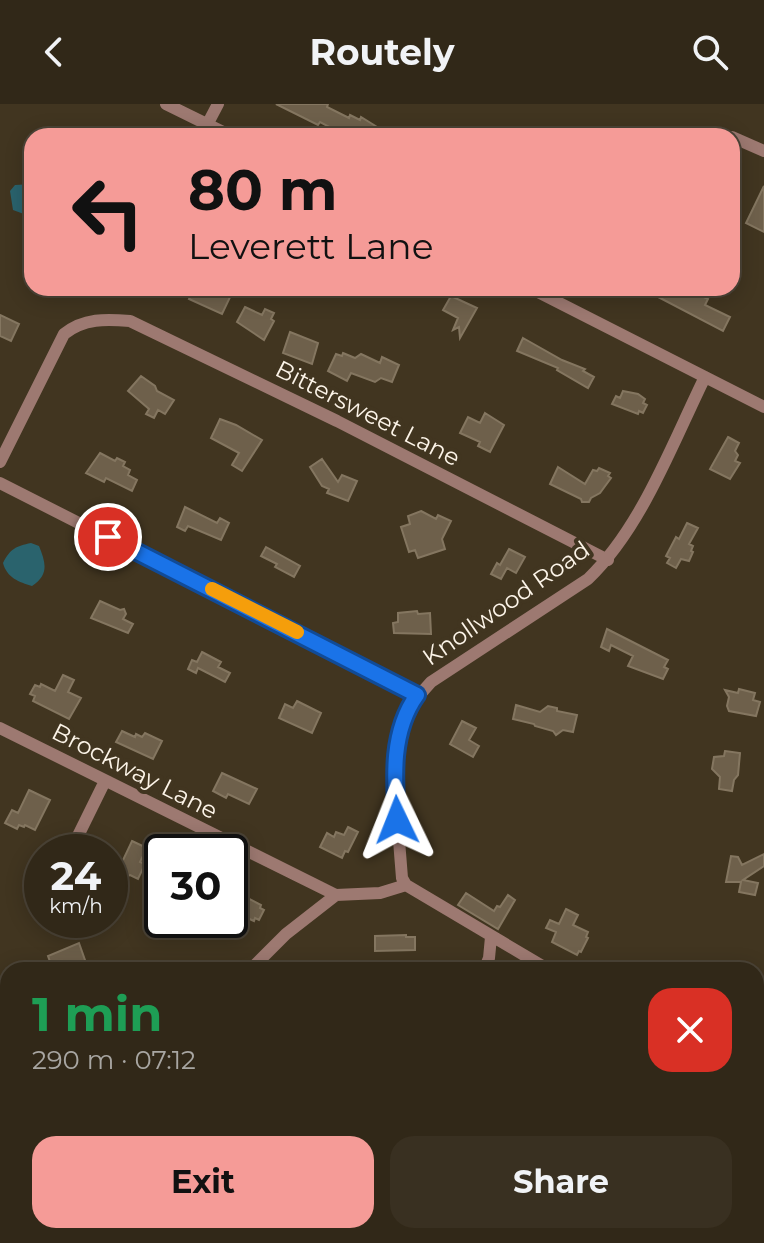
<!DOCTYPE html>
<html lang="en">
<head>
<meta charset="utf-8">
<style>
	:root { --surface:#312818; --page:#393021; --text:#f1f3f6; --muted:#a8a6a2; --line:#4c4437; --accent:#f59b97 }
	body { margin:0; font-family:Montserrat,sans-serif; background:var(--page); color:var(--text); height:100vh; display:flex; flex-direction:column; font-size:30px; white-space:nowrap }
	* { box-sizing:border-box; margin:0 }
	p { font-size:26px; color:var(--muted) }
	.icon { flex:none; width:44px; height:44px; fill:none; stroke:currentColor; stroke-width:2; stroke-linecap:round; stroke-linejoin:round }
	.map { position:relative; flex:1; overflow:hidden }
	.side { position:absolute; left:0px; top:858px; width:764px; height:282px; display:flex; flex-direction:column; background:var(--surface); border-radius:24px 24px 0 0; box-shadow:0 4px 20px #0003,0 0 0 2px var(--line) }
	.side>* { flex:none }
	.top-card { position:absolute; left:24px; top:24px; width:716px; height:168px; border-radius:24px; box-shadow:0 4px 20px #0003,0 0 0 2px var(--line); background:#f59b97; color:#111; overflow:hidden }
	.speed { position:absolute; left:24px; top:730px; display:flex; gap:16px; font-size:40px; font-weight:700; text-align:center }
	.speed>* { display:grid; place-content:center; width:104px; height:104px; border-radius:50%; background:var(--surface); box-shadow:0 4px 20px #0003,0 0 0 2px var(--line); line-height:1 }
	.speed small { font-size:20px; font-weight:400 }
	.speed .limit { border:4px solid #111; border-radius:12px; background:#fff; color:#111 }
	.pin { position:absolute; display:grid; place-items:center; width:68px; height:68px; color:#fff; margin:-34px; border:4px solid #fff; border-radius:50%; box-shadow:0 2px 8px #0007 }
	.me { position:absolute; width:88px; margin:-44px; rotate:358deg; stroke-linejoin:round; filter:drop-shadow(0 0 6px #0008) }
	.turn { display:flex; align-items:center; gap:28px; height:168px; padding:0 32px; font-size:36px }
	.turn .icon { width:104px; height:104px; stroke-width:2.5 }
	.turn b { display:block; font-size:56px; line-height:68px }
	.round { display:grid; place-items:center; flex:none; width:84px; height:84px; border-radius:24px; background:var(--page) }
	.summary { display:flex; align-items:center; justify-content:space-between; height:136px; padding:0 32px }
	h1 { font-size:48px; font-weight:700; line-height:60px; color:#1e9e55 }
	.action { display:flex; gap:16px; margin-top:auto; padding:16px 32px }
	.action a { flex:1; height:92px; border-radius:24px; background:var(--accent); color:#111; font-size:32px; font-weight:700; line-height:92px; text-align:center }
	.action a+a { background:var(--page); color:var(--text) }
	header { display:flex; justify-content:space-between; align-items:center; height:104px; padding:0 32px; background:var(--surface); font-size:36px; font-weight:700 }
	.map>svg:first-child { display:block }
	.green { fill:#4b5110 }
	.water { fill:#2a636d }
	.lines { fill:none; stroke-linecap:round; stroke-linejoin:round }
	.stream { stroke:#2a636d; stroke-width:3 }
	.building { fill:#6e604b; stroke:#847660; stroke-width:2 }
	.path { stroke:#948a79; stroke-width:2; stroke-dasharray:8 4; stroke-linecap:butt }
	.minor { stroke:#9d7971; stroke-width:12 }
	.route-casing { stroke:#114b97; stroke-width:20 }
	.route { stroke:#1a73e8; stroke-width:14 }
	.slow { stroke:#f59e0b; stroke-width:14 }
	.labels { text-anchor:middle; dominant-baseline:central; stroke-width:8; stroke-linejoin:round; paint-order:stroke }
	.street-label { font-size:24px; fill:#fcf4e8; stroke:#413520 }
</style>
</head>
<body>
<header><svg class="icon" aria-label="back" viewBox="0 0 24 24"><path d="M15 5l-7 7 7 7"/></svg>Routely<svg class="icon" aria-label="search" viewBox="0 0 24 24"><circle cx="10" cy="10" r="6"/><path d="M15 15l6 6"/></svg></header>
<div class="map">
<svg width="764" height="1139" viewBox="0 0 764 1139">
	<rect width="100%" height="100%" fill="#413520"/>
	<path class="green" d="M 8,1022 L 8,1132 L 132,1132 L 124,1139 L 0,1139 L 0,1037 Z"/>
	<path class="water" d="M 32,80 L 32,113 L 13,106 L 10,87 L 15,81 Z
		M 31,439 L 39,442 C 46,459 49,471 32,482 C 19,478 7,474 3,459 C 10,445 16,442 31,439 Z"/>
	<g class="lines">
		<path class="stream" d="M 0,908 L 8,912
			M 756,1110 L 764,1109
			M 406,1132 L 432,1139
			M 660,1139 L 664,1132"/>
	</g>
	<path class="building" d="M 276,0 L 328,0 L 327,3 L 349,14 L 350,11 L 360,16 L 361,13 L 382,26 L 379,32 L 364,32 L 358,29 L 356,32 L 340,32 L 341,29 L 320,18 L 318,21 Z
		M 764,82 L 764,128 L 746,119 Z
		M 195,184 L 221,184 L 232,189 L 222,210 L 189,195 Z
		M 641,184 L 685,184 L 708,195 L 705,201 L 730,213 L 723,227 Z
		M 451,192 L 477,204 L 460,234 L 459,223 L 453,226 L 458,214 L 443,206 Z
		M 245,203 L 262,211 L 265,205 L 274,209 L 271,215 L 274,217 L 264,236 L 237,218 Z
		M 0,211 L 19,220 L 11,237 L 0,232 Z
		M 290,228 L 318,239 L 312,260 L 283,249 Z
		M 523,234 L 562,256 L 585,265 L 583,267 L 594,273 L 588,284 L 557,266 L 558,264 L 517,247 Z
		M 343,249 L 355,254 L 361,250 L 380,259 L 382,253 L 399,261 L 392,278 L 381,274 L 375,278 L 351,269 L 347,277 L 328,267 L 336,250 L 342,252 Z
		M 141,272 L 155,282 L 157,287 L 174,296 L 165,310 L 158,306 L 154,314 L 146,310 L 149,305 L 128,287 Z
		M 623,287 L 638,290 L 645,295 L 643,299 L 647,301 L 643,309 L 639,307 L 638,310 L 612,300 L 616,292 L 620,294 Z
		M 485,309 L 504,321 L 490,348 L 478,342 L 480,338 L 460,329 L 468,313 L 480,319 Z
		M 220,315 L 236,321 L 262,336 L 242,367 L 232,361 L 239,349 L 211,334 Z
		M 728,333 L 739,339 L 735,347 L 738,351 L 735,357 L 740,359 L 730,375 L 710,365 Z
		M 100,349 L 115,357 L 117,354 L 125,358 L 123,362 L 130,366 L 128,371 L 137,376 L 132,387 L 106,374 L 104,378 L 86,369 Z
		M 322,355 L 338,378 L 342,371 L 357,377 L 348,397 L 327,389 L 329,385 L 322,382 L 310,363 Z
		M 558,363 L 585,380 L 593,366 L 597,367 L 599,364 L 610,369 L 608,372 L 611,374 L 600,389 L 591,394 L 589,398 L 582,398 L 581,395 L 550,380 Z
		M 185,403 L 217,419 L 220,414 L 229,419 L 221,436 L 188,422 L 185,427 L 177,423 Z
		M 421,407 L 436,415 L 438,411 L 451,417 L 442,435 L 445,445 L 418,454 L 415,446 L 409,448 L 401,423 L 410,420 L 408,412 Z
		M 687,419 L 698,424 L 689,440 L 693,442 L 691,447 L 693,448 L 689,457 L 681,455 L 676,464 L 667,459 L 670,454 L 666,452 L 676,433 L 679,435 Z
		M 266,443 L 300,462 L 294,473 L 275,463 L 277,460 L 261,452 Z
		M 509,445 L 525,453 L 516,469 L 507,464 L 501,475 L 491,470 L 497,459 L 500,461 Z
		M 100,497 L 120,506 L 124,505 L 126,510 L 123,515 L 133,520 L 128,529 L 91,514 Z
		M 417,507 L 418,510 L 430,509 L 431,530 L 394,529 L 393,519 L 398,518 L 398,509 Z
		M 607,525 L 668,556 L 664,563 L 668,565 L 663,575 L 628,562 L 633,552 L 611,541 L 609,547 L 601,543 Z
		M 202,548 L 221,558 L 218,563 L 230,569 L 225,578 L 198,564 L 196,569 L 188,565 L 192,556 L 197,558 Z
		M 63,571 L 74,576 L 68,588 L 81,594 L 69,615 L 33,597 L 35,592 L 30,590 L 35,581 L 40,583 L 41,580 L 55,587 Z
		M 739,585 L 755,589 L 753,596 L 760,598 L 756,612 L 729,607 L 727,602 L 729,593 L 725,586 L 738,589 Z
		M 297,597 L 321,609 L 312,629 L 279,614 L 285,600 L 293,604 Z
		M 516,601 L 540,608 L 548,602 L 557,604 L 557,607 L 577,611 L 573,628 L 563,626 L 556,631 L 553,627 L 535,622 L 534,620 L 513,615 Z
		M 462,617 L 476,624 L 469,636 L 479,642 L 473,653 L 450,640 Z
		M 122,627 L 135,633 L 136,630 L 142,633 L 145,629 L 162,637 L 153,655 L 116,638 Z
		M 725,647 L 740,649 L 738,671 L 734,676 L 732,687 L 719,685 L 720,673 L 712,665 L 714,653 L 724,652 Z
		M 222,669 L 257,685 L 249,700 L 228,690 L 226,694 L 213,687 Z
		M 29,686 L 50,696 L 35,726 L 25,721 L 24,723 L 19,721 L 17,725 L 5,719 L 12,706 L 18,709 Z
		M 348,723 L 358,728 L 348,748 L 345,747 L 342,754 L 320,743 L 327,729 L 334,733 L 336,728 L 344,731 Z
		M 132,737 L 147,744 L 140,758 L 145,760 L 138,775 L 130,771 L 120,777 L 116,771 Z
		M 764,750 L 764,762 L 743,776 L 758,779 L 755,791 L 739,788 L 741,778 L 726,778 L 731,752 L 738,753 L 742,761 Z
		M 230,785 L 261,801 L 260,804 L 264,806 L 259,816 L 255,814 L 254,817 L 241,811 L 238,817 L 230,813 Z
		M 466,789 L 494,807 L 497,802 L 500,803 L 508,791 L 515,796 L 498,825 L 458,801 Z
		M 566,805 L 578,811 L 573,821 L 588,828 L 586,833 L 588,834 L 581,848 L 579,847 L 577,851 L 552,838 L 556,828 L 546,824 L 550,816 L 559,820 Z
		M 406,831 L 406,833 L 415,833 L 415,846 L 375,847 L 375,832 Z
		M 79,839 L 86,859 L 66,866 L 53,866 L 48,852 Z"/>
	<g class="lines">
		<path class="path" d="M 0,924 L 8,928"/>
		<path class="minor" d="M 166,0 L 231,32
			M 207,21 L 218,0
			M 732,33 L 764,47
			M 530,184 L 764,303
			M 0,358 L 64,230 C 84,214 106,215 130,217 L 337,317 L 608,456
			M 0,379 L 417,591
			M 0,624 L 336,791
			M 70,748 L 105,677
			M 406,781 L 402,774 L 395,686 L 398,635 L 408,604 L 431,578 L 588,475 C 642,423 672,340 705,273
			M 406,781 L 549,866
			M 250,866 L 286,830 L 336,791 L 380,789 L 406,781
			M 484,866 L 489,854 L 491,833
			M 756,986 L 764,991"/>
	</g>
	<g class="lines">
		<defs>
			<path id="route" d="M 108,433 L 417,591 C 391,627 394,673 397,716"/>
		</defs>
		<use href="#route" class="route-casing"/>
		<use href="#route" class="route"/>
		<path class="slow" d="M 212,485 L 297,528"/>
	</g>
	<g class="labels">
		<g class="street-label">
			<text transform="translate(368 309) rotate(27)">Bittersweet Lane</text>
			<text transform="translate(506 499) rotate(-35)">Knollwood Road</text>
			<text transform="translate(135 667) rotate(27)">Brockway Lane</text>
		</g>
	</g>
</svg>
<div class="speed"><div>24<small>km/h</small></div><div class="limit">30</div></div>
<div class="pin" style="left:108px;top:433px;background:#d93025"><svg class="icon" aria-label="arrive" viewBox="0 0 24 24"><path d="M6 21V4h12l-3 4 3 4H6"/></svg></div>
<svg class="me" style="left:397px;top:716px" viewBox="-20 -20 40 40"><path d="M0-17L14 15 0 8-14 15z" fill="#1a73e8" stroke="#fff" stroke-width="4"/></svg>
<div class="top-card">
<div class="turn"><svg class="icon" aria-label="left" viewBox="0 0 24 24"><path d="M17 20v-9H6M10 6l-5 5 5 5"/></svg><div><b>80 m</b>Leverett Lane</div></div>
</div>
<section class="side">
<div class="summary"><div><h1>1 min</h1><p>290 m · 07:12</p></div><a class="round" style="background:#d93025;color:#fff"><svg class="icon" aria-label="close" viewBox="0 0 24 24"><path d="M6 6l12 12M18 6L6 18"/></svg></a></div>
<div class="action"><a>Exit</a><a>Share</a></div>
</section>
</div>
</body>
</html>
